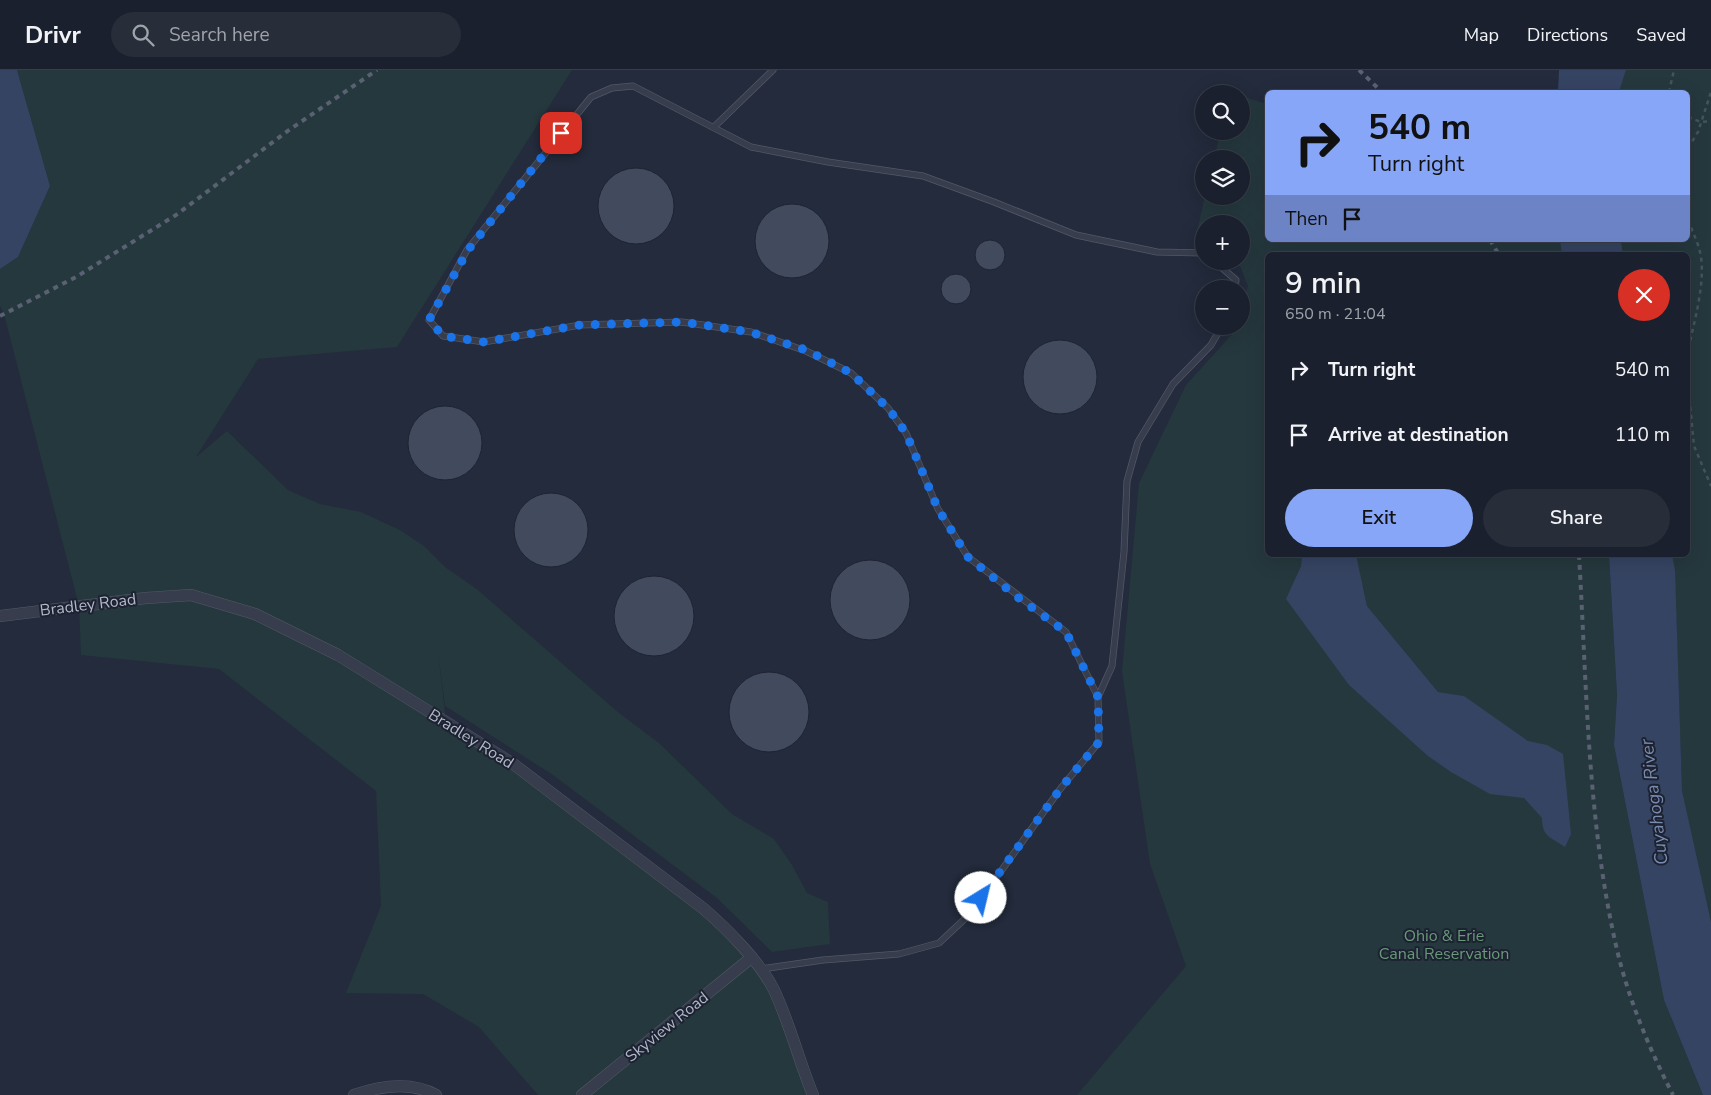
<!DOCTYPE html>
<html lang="en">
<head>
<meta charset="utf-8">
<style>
	:root { --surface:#1a202d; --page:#272d39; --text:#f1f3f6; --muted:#9fa3aa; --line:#383e49; --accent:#87a6f8 }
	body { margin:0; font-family:"Nunito Sans",sans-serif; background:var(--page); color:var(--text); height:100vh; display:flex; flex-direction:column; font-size:19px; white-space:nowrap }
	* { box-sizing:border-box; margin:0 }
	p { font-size:16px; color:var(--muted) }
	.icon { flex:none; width:28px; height:28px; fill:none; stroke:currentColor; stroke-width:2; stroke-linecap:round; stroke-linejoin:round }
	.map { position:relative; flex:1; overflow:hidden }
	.panel { position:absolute; left:1265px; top:182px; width:425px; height:305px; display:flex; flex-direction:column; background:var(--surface); border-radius:8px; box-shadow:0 5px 20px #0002,0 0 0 1px var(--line) }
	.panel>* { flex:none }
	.hud { position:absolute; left:1265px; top:20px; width:425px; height:152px; border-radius:8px; box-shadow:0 5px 20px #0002,0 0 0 1px var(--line); background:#87a6f8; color:#111; overflow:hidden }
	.fabs { position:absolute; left:1195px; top:15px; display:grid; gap:10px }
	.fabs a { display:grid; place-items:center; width:55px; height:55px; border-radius:50%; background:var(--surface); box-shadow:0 5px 20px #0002,0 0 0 1px var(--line); font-size:25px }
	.pin { position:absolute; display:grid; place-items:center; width:42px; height:42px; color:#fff; margin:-21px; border-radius:10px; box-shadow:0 2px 8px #0006 }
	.me { position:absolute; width:55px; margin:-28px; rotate:36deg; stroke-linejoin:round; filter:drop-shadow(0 0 4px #0008) }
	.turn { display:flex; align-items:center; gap:18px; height:105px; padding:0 20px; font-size:22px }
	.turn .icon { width:65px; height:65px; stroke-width:2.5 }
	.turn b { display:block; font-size:35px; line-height:42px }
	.then { display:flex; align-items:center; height:48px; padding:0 20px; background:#0003; gap:10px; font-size:19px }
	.round { display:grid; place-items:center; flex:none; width:52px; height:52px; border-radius:26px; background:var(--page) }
	.head { display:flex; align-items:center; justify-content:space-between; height:85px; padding:0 20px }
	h1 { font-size:30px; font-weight:600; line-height:38px }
	.primary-button { display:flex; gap:10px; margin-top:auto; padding:10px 20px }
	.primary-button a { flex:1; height:58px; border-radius:30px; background:var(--accent); color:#111; font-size:20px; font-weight:600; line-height:58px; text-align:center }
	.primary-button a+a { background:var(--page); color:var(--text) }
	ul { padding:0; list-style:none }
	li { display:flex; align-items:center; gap:15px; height:65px; padding:0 20px }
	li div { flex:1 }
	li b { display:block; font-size:19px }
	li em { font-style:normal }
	header { display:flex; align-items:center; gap:30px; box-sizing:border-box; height:70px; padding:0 25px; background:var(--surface); border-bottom:1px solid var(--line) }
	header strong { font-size:24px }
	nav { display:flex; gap:28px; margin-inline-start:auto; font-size:18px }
	.search { width:350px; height:45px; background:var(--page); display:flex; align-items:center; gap:12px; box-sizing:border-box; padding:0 18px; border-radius:28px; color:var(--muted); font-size:19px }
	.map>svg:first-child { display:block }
	.green { fill:#25383d }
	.water { fill:#364463 }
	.building { fill:#424a5e; stroke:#1e2433 }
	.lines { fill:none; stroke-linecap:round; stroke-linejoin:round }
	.lane-casing { stroke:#525867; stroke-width:7 }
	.street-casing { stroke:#525867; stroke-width:12 }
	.path { stroke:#43555a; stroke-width:2.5; stroke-dasharray:4 4; stroke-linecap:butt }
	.lane { stroke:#373d4c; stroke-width:5.5 }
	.street { stroke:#373d4c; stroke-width:11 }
	.rail { stroke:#596173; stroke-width:4; stroke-dasharray:5 5; stroke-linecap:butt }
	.route { stroke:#1a73e8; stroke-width:9; stroke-dasharray:0 16.2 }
	.labels { text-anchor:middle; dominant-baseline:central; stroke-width:4; stroke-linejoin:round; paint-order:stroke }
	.street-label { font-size:16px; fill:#b2b8c8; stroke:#1c2231 }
	.park-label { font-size:16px; fill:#699979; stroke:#1c2231 }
	.water-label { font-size:18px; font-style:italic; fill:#7a8bb0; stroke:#1c2231 }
</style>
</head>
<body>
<header>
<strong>Drivr</strong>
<div class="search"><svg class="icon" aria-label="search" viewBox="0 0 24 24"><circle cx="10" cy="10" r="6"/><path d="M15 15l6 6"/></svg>Search here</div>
<nav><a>Map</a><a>Directions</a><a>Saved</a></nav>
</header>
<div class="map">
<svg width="1711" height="1025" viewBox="0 0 1711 1025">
	<rect width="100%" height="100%" fill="#232b3c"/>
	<path class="green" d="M 17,0 L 572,0 L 397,277 L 258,289 L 196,387 L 227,361 L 288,420 L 320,434 L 361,442 L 400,460 L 424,476 L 445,497 L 478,520 L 619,643 L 659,673 L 732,744 L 774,769 L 792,795 L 807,823 L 828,832 L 830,874 L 772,882 L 717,828 L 553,705 L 445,636 L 438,582 L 446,652 L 512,693 L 704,839 L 773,919 L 813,1025 L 538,1025 L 479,957 L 423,924 L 346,923 L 381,836 L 376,721 L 219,599 L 81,585 L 79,536 L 4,244 L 0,236 L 0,199 L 18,187 L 50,116 Z
		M 1626,0 L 1711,0 L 1711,897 L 1682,721 L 1675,516 L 1672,485 L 1688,485 L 1688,185 L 1623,185 L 1621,170 L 1688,170 L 1688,22 L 1619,22 Z
		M 1241,26 L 1267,34 L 1268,170 L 1560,170 L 1562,185 L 1268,185 L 1268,485 L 1302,485 L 1301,496 L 1293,514 L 1349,615 L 1373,635 L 1567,734 L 1565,717 L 1528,671 L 1463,626 L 1438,622 L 1367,536 L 1363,517 L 1350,485 L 1609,485 L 1617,625 L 1614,675 L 1664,930 L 1703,1025 L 1077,1025 L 1186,896 L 1150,794 L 1122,601 L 1139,413 L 1186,315 L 1235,261 L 1236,256 L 1241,256 L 1241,238 L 1248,216 L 1238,191 L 1241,191 L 1241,154 L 1204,154 L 1204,160 L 1198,157 L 1205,126 L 1241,126 L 1241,89 L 1214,89 L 1221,61 L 1241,61 Z"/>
	<path class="water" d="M 0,0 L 17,0 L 50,116 L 18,187 L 0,199 Z
		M 1559,0 L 1626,0 L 1619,22 L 1558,22 Z
		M 1560,170 L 1621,170 L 1623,185 L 1562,185 Z
		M 1302,485 L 1356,485 L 1367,536 L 1438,622 L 1464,626 L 1528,671 L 1547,675 L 1563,684 L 1571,764 L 1565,777 C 1551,767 1542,767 1542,748 L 1524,728 L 1490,724 L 1451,702 L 1428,686 L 1349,615 L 1286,529 L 1301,496 Z
		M 1609,485 L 1672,485 L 1675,500 L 1682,721 L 1711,852 L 1711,1025 L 1703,1025 L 1664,930 L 1614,675 L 1617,625 Z"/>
	<path class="building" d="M598 136a38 38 0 1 1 76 0a38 38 0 1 1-76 0Z
		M755 171a37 37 0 1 1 74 0a37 37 0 1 1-74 0Z
		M975 185a15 15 0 1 1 30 0a15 15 0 1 1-30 0Z
		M941 219a15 15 0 1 1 30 0a15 15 0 1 1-30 0Z
		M1023 307a37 37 0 1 1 74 0a37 37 0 1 1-74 0Z
		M408 373a37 37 0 1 1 74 0a37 37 0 1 1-74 0Z
		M514 460a37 37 0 1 1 74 0a37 37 0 1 1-74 0Z
		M830 530a40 40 0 1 1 80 0a40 40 0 1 1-80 0Z
		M614 546a40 40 0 1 1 80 0a40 40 0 1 1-80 0Z
		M729 642a40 40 0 1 1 80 0a40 40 0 1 1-80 0Z"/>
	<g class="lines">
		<defs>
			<path id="lane" d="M 714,57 L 773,0
				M 1214,191 L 1236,210 L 1235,219
				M 1098,627 L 1112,596 L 1124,482 L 1127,411 L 1138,372 L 1173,314 L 1211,275 L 1222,256
				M 761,899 L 823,890 L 899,884 L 939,873 L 970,844 L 1061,718 L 1099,672 L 1098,627 L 1066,562 L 968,487 L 938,439 L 906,363 L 888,338 L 851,303 L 806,281 L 751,262 L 682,252 L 580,255 L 484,272 L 443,266 L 429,250 L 467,180 L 591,27 L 612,18 L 633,16 L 751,77 L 828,92 L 923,106 L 994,132 L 1076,165 L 1157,182 L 1204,183"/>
			<path id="street" d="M 0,546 L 146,528 L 191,525 L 255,544 L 338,585 L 512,693 L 704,839 C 727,859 761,893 774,920 C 790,954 799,991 813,1025
				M 354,1025 C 380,1016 411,1011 436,1025
				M 582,1025 L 751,888"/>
		</defs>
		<use href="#lane" class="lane-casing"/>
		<use href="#street" class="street-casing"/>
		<path class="path" d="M 1669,22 L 1674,0
			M 1688,47 L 1701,52 L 1711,51
			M 1688,78 L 1698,62 L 1711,22
			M 1688,150 C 1693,163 1699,174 1701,187 C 1705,215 1694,253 1688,280
			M 1688,313 L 1694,376 L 1711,416"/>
		<use href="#lane" class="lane"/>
		<use href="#street" class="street"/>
		<path class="rail" d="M 1359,0 L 1382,22
			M 1490,170 L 1499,185
			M 0,246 L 76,207 L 176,145 L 289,60 L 377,0
			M 1579,485 C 1587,618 1587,754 1618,884 C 1630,933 1650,980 1673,1025"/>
	</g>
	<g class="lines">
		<path class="route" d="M 561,63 L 468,180 L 429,250 L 443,266 L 484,272 L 580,255 L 682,252 L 750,262 L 806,280 L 851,303 L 888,338 L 906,363 L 938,439 L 968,487 L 1016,526 L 1066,562 L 1098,627 L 1099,672 L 1061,718 L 981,828"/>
	</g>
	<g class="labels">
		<g class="street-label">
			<text transform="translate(88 535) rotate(-7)">Bradley Road</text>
			<text transform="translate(471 669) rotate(32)">Bradley Road</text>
			<text transform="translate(667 957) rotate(-39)">Skyview Road</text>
		</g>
		<g class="park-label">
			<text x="1444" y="866">Ohio &amp; Erie<tspan x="1444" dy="18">Canal Reservation</tspan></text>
		</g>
		<g class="water-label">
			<text transform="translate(1654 732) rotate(-97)">Cuyahoga River</text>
		</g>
	</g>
</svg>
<div class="fabs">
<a><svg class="icon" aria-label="search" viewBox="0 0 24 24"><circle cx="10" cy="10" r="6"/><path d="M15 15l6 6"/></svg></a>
<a><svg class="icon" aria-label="layers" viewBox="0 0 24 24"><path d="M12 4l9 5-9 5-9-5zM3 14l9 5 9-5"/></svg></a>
<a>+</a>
<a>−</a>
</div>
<div class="pin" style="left:561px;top:63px;background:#d93025"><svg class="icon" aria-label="arrive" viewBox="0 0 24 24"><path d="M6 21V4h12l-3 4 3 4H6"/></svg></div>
<svg class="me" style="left:981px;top:828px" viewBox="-20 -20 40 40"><circle r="19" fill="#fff"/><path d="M0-13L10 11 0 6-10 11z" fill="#1a73e8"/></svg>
<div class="hud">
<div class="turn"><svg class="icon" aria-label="right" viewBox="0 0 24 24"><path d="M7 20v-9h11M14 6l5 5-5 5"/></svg><div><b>540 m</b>Turn right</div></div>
<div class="then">Then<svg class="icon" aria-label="arrive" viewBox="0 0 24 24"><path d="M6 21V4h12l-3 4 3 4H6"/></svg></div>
</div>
<section class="panel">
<div class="head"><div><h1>9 min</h1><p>650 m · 21:04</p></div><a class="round" style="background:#d93025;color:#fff"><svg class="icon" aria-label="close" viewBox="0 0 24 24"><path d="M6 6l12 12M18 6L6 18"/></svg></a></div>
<ul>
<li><svg class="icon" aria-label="right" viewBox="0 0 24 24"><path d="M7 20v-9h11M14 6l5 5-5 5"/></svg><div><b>Turn right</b></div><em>540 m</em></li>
<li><svg class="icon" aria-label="arrive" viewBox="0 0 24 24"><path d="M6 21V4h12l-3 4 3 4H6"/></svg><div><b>Arrive at destination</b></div><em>110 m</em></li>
</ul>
<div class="primary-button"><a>Exit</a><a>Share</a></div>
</section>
</div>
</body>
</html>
